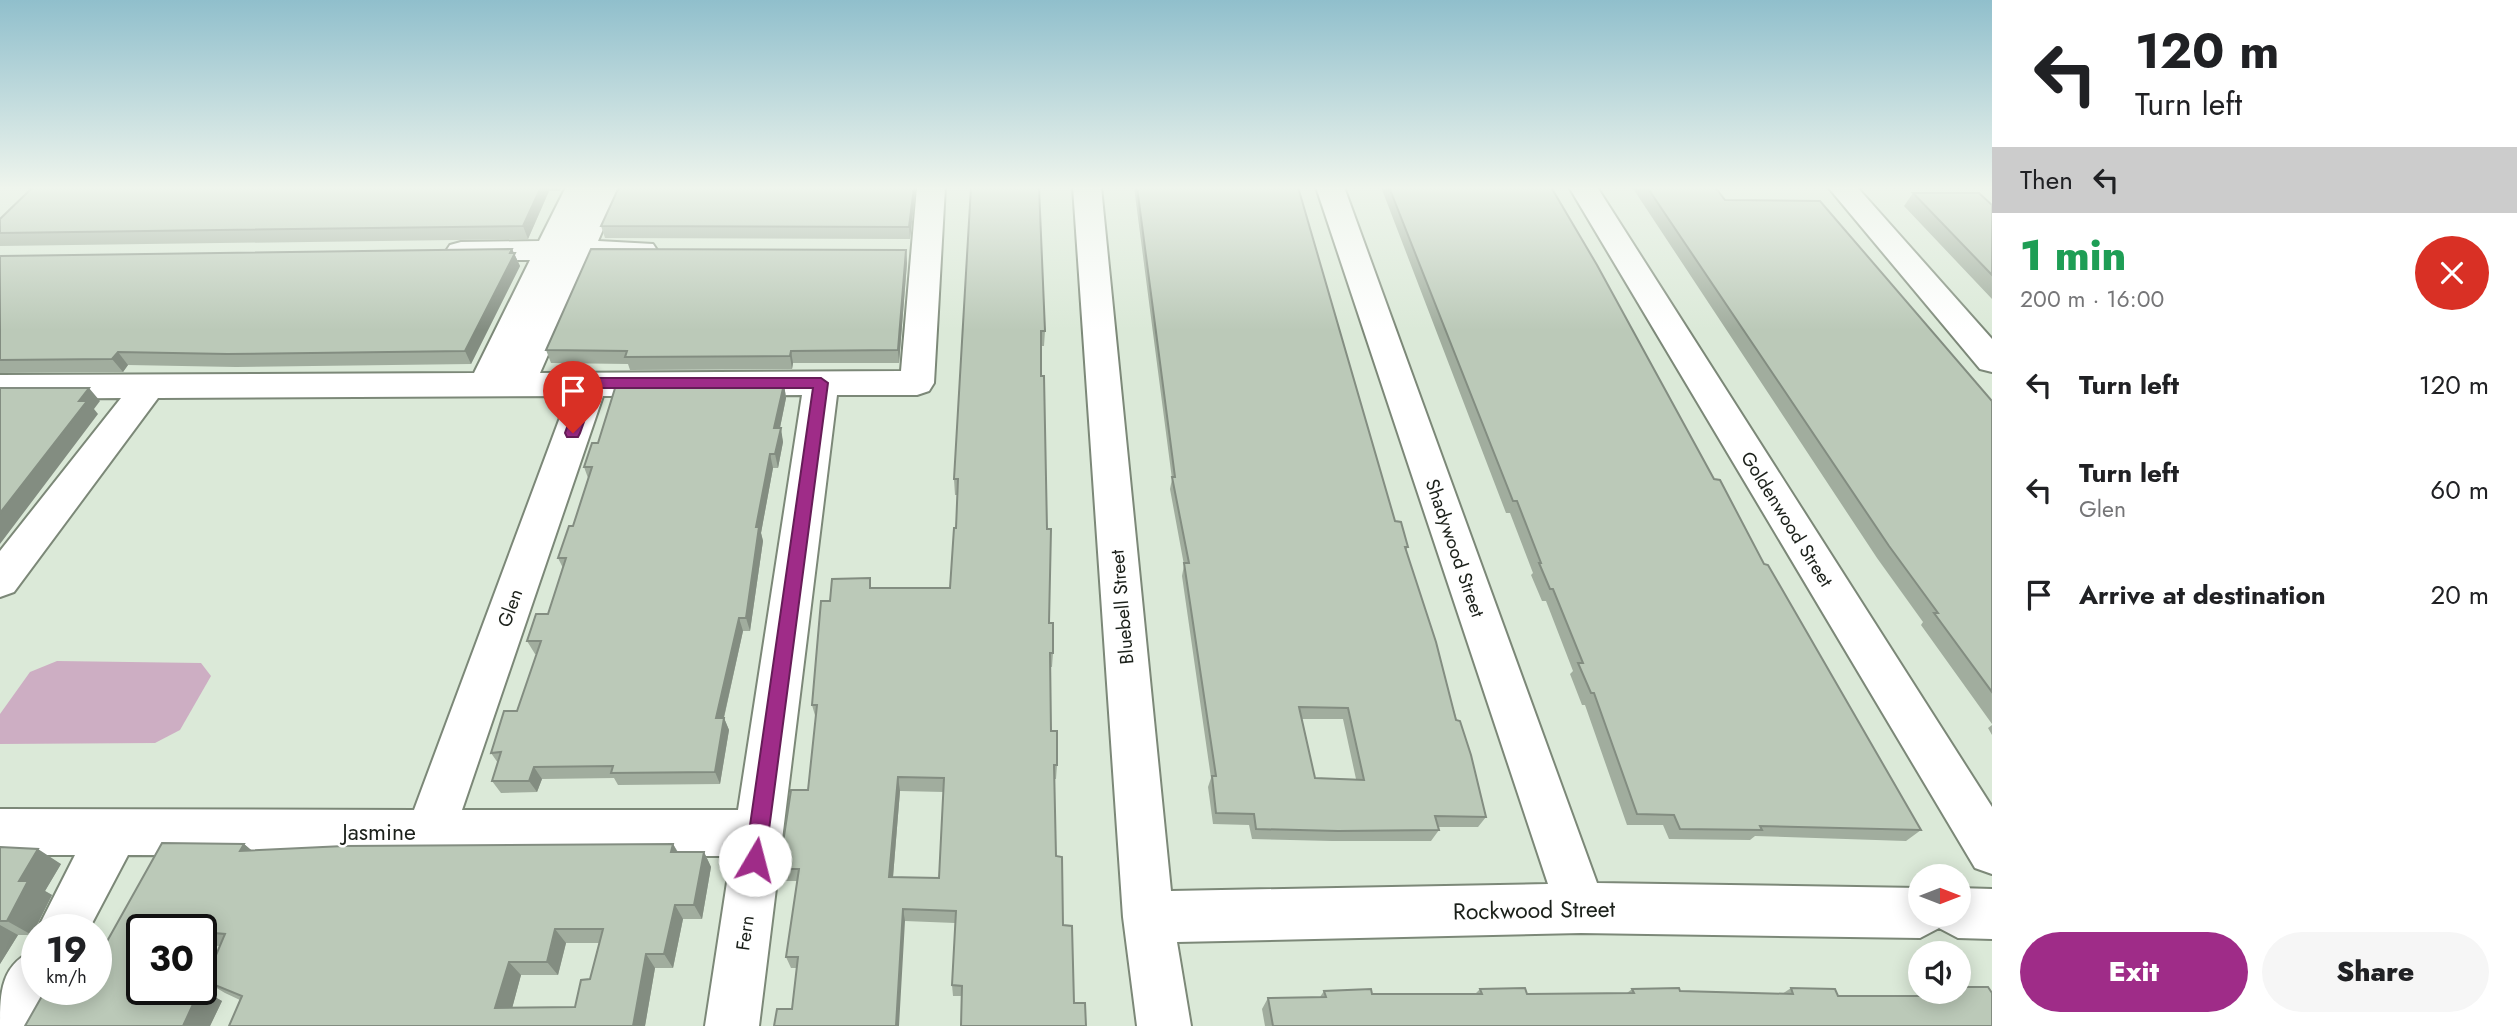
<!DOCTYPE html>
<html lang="en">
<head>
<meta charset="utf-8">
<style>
	:root { --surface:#fff; --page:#f6f6f6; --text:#202124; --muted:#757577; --accent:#9f2c88 }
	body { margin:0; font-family:Jost,sans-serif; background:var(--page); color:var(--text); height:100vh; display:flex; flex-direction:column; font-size:26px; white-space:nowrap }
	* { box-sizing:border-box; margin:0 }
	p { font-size:23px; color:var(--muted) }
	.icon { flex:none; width:38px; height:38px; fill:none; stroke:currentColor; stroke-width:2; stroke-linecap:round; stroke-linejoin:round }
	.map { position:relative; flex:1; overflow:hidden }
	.side { display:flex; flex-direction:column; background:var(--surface); width:525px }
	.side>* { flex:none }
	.banner { background:#fff; color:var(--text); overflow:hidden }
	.needle { width:46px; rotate:90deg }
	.controls { position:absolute; left:1908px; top:864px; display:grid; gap:14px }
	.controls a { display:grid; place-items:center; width:63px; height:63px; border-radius:50%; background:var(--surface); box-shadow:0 4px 18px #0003; font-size:35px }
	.speed { position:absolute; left:21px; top:914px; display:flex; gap:14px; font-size:35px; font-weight:700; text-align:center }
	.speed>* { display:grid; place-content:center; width:91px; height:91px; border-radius:50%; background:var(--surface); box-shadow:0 4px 18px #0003; line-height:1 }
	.speed small { font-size:18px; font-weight:400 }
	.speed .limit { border:4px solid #111; border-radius:10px; background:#fff; color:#111 }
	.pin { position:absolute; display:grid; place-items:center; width:60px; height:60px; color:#fff; margin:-72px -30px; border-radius:50% 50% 50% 0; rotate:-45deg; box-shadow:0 0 7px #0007 }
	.pin .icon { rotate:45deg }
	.me { position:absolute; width:77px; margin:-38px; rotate:8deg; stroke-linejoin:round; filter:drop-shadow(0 0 5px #0008) }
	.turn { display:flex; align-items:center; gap:24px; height:147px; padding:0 28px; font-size:32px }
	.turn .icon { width:91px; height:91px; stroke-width:2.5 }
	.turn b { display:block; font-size:49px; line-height:60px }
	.then { display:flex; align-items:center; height:66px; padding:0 28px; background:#0003; gap:14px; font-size:26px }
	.round { display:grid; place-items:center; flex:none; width:74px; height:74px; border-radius:37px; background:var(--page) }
	.summary { display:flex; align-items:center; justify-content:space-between; height:119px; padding:0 28px }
	h1 { font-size:42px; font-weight:800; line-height:52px; color:#1e9e55 }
	.button { display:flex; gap:14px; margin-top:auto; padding:14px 28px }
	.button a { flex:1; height:80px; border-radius:42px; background:var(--accent); color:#fff; font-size:28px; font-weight:800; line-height:80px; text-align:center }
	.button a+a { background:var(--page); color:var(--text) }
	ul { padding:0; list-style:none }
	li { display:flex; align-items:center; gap:21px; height:105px; padding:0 28px }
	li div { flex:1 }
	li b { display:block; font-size:26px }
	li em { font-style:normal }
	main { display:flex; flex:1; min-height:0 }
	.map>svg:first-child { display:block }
	.green { fill:#cdaec3 }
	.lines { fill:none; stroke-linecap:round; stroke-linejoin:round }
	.minor-casing { stroke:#7c8878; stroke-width:4 }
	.minor { fill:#fff; fill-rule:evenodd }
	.wall { fill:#a1ad9e; fill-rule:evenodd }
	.shaded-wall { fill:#838d81 }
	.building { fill:#bbc9b8; stroke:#838d81; stroke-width:2; fill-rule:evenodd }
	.route { fill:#9f2c88; stroke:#671d58; stroke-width:2 }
	.labels { text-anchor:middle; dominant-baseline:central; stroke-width:5; stroke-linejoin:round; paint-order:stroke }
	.street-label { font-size:19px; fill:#1b201a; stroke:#fff }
	.near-street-label { font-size:23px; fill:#1b201a; stroke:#fff }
</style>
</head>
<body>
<main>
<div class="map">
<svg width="1992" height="1026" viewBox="0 0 1992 1026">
	<rect width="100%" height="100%" fill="#dbe9d8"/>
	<path class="green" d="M 57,661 L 201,663 L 211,676 L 180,730 L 155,743 L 0,744 L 0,714 L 30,672 Z"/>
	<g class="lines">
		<defs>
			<path id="minor" d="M 566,187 L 621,187 L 598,241 L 653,244 L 657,250 L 653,256 L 590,259 L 540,373 L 901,371 L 917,187 L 945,187 L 934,383 L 929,391 L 917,395 L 837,395 L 759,1026 L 705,1026 L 731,856 L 128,855 L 89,929 L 37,930 L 75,855 L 0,855 L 0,809 L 414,810 L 568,396 L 158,398 L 14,592 L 0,597 L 0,551 L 121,398 L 0,399 L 0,375 L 474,373 L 530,260 L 461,260 L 450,257 L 446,251 L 450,245 L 461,242 L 539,241 ZM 802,395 L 738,810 L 462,810 L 603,396 Z
				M 1073,187 L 1101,187 L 1171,891 L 1548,884 L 1316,187 L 1344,187 L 1597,883 L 1920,888 L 1920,915 L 1958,915 L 1958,888 L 1992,889 L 1992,939 L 1958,938 L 1939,928 L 1920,938 L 1581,933 L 1177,942 L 1191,1026 L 1137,1026 L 1123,917 Z
				M 1569,187 L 1597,187 L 1992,807 L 1992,874 L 1975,868 Z
				M 1828,187 L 1857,187 L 1992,339 L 1992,372 L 1980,369 Z
				M 37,949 L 37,989 L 58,989 L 56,994 L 39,1026 L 0,1026 C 0,991 1,963 37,949 Z"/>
		</defs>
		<use href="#minor" class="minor-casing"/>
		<use href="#minor" class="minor"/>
	</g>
	<path class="wall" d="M 33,187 L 561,187 L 560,191 L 549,191 L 528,239 L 0,246 L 0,219 Z
		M 619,187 L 916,187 L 910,239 L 605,238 L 601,226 Z
		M 971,187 L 1045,331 L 1044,346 L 1041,346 L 1041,376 L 1049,623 L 1053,653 L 1052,667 L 1050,667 L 1051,731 L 1057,765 L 1056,779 L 1054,779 L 962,996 L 953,996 L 952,985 L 955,923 L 905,921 L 792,1009 L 797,968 L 791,968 L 786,957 L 797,881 L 783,881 L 779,869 L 808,790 L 816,719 L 812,705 L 830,601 L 871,588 L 950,588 L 956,528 L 957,495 L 955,495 L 954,479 ZM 900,791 L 944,792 L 939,878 L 893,877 Z
		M 1134,187 L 1298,187 L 1395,521 L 1408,547 L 1406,550 L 1486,817 L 1478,827 L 1438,827 L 1439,830 L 1431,841 L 1332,841 L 1252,839 L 1249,825 L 1213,824 L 1208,787 L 1211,778 L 1182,576 L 1184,565 L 1170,489 L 1172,479 ZM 1302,719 L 1343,719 L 1356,779 L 1315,778 Z
		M 1381,187 L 1551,187 L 1714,479 L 1921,830 L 1906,841 L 1755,836 L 1750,840 L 1669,839 L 1663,825 L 1627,825 L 1585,705 L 1582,705 L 1570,674 L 1573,671 L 1546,601 L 1542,601 L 1531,575 L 1533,573 L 1510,513 L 1506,513 Z
		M 1632,187 L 1715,187 L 1725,200 L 1992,401 L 1992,724 L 1921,625 L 1923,622 L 1877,558 Z
		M 1913,193 L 1992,205 L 1992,299 L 1904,206 Z
		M 512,249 L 520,266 L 471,364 L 236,367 L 128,365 L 123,372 L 0,373 L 0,256 Z
		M 906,250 L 907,263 L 899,363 L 793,363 L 792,369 L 630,370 L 628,364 L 551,363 L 546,350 Z
		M 784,384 L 786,398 L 780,428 L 783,442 L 778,468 L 773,468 L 761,533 L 763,541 L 750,631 L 743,631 L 724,718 L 729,730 L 720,784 L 618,785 L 614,778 L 542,779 L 537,792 L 501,793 L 492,781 L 498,763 L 491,753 L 517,711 L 537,654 L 535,654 L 527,641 L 548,614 L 563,568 L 558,558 L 573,526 L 588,478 L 584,467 L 598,443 Z
		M 1992,725 L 1992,735 L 1988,728 Z
		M 162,843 L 244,844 L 252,851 L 344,846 L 673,844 L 678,852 L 704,852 L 711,867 L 702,919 L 683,919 L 673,968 L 655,968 L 645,1026 L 229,1026 L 240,1000 L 225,993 L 205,981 L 220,946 L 201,945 L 201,929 L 142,929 L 142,989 L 201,989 L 222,1001 L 210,1026 L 25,1026 L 46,989 L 96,989 L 96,961 ZM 566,943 L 599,943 L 590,979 L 581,980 L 575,1007 L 512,1008 L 521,975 L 558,975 Z
		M 0,847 L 61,864 L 45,891 L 52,895 L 32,935 L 18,935 L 0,964 Z
		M 1791,988 L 1838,996 L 1927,996 L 1934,992 L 1958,992 L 1992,1026 L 1265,1026 L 1262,1009 L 1268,998 L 1320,997 L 1324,991 L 1372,994 L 1475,994 L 1480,989 L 1527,994 L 1627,993 L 1632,989 L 1782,994 Z"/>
	<path class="shaded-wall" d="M 541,187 L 548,187 L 549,191 L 528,239 L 523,226 Z
		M 914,187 L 916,187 L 910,239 L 909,227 Z
		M 512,249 L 520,266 L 471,364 L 465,351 Z
		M 906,250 L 907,263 L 899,363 L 898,350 Z
		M 791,351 L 793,363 L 792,369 L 790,356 Z
		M 118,352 L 128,365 L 123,372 L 112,359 Z
		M 784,384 L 786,398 L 777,442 L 774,428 Z
		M 89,388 L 100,401 L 94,409 L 98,414 L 0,544 L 0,513 L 79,401 Z
		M 781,428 L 783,442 L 778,468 L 775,454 Z
		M 770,454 L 773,468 L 761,533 L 763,541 L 750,631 L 746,618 L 756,527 Z
		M 739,618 L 743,631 L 721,730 L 716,718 Z
		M 724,718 L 729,730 L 720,784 L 715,772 Z
		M 534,767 L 542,779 L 537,792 L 529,781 Z
		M 898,777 L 900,791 L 892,889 L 889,877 Z
		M 244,844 L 262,859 L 240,851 Z
		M 673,844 L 681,859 L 671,852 Z
		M 38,849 L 61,864 L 45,891 L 52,895 L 32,935 L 7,921 L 19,881 Z
		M 704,852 L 711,867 L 702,919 L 694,905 Z
		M 675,905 L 683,919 L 673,968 L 664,954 Z
		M 903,909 L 905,921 L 899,1026 L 896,1026 Z
		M 0,925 L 18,935 L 0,964 Z
		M 555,929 L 566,943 L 558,975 L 547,962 Z
		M 646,954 L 655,968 L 645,1026 L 633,1026 Z
		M 509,962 L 521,975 L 509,1020 L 495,1008 Z
		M 142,973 L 142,989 L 133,989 Z
		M 200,989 L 222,1001 L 210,1026 L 183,1026 Z"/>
	<path class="building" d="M 33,187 L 541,187 L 523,226 L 0,233 L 0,219 Z
		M 619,187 L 914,187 L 909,227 L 601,226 Z
		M 971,187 L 1039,187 L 1045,331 L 1041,331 L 1041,376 L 1044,376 L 1047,529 L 1051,529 L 1049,623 L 1053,623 L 1053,653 L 1050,653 L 1051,731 L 1057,731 L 1057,765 L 1054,765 L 1056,856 L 1062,857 L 1063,925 L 1072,926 L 1074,1003 L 1085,1003 L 1086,1026 L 961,1026 L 962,986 L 952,985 L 956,911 L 903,909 L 896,1026 L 774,1026 L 777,1009 L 792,1009 L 798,957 L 786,957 L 799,869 L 779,869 L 791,790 L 808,790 L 817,705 L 812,705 L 821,601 L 830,601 L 832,579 L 870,578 L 870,588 L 950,588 L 954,528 L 956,528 L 958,479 L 954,479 ZM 898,777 L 944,778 L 939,878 L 889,877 Z
		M 1137,187 L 1298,187 L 1395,521 L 1401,522 L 1408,547 L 1405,547 L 1436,642 L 1456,720 L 1460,721 L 1471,755 L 1486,817 L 1435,816 L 1439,830 L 1338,831 L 1256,829 L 1254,814 L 1216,813 L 1212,776 L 1216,776 L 1184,563 L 1189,563 L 1172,477 L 1175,477 ZM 1299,707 L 1348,708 L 1364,780 L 1315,778 Z
		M 1389,187 L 1551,187 L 1597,265 L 1714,479 L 1720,480 L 1764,564 L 1768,565 L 1921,830 L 1760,826 L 1762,830 L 1680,829 L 1674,815 L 1637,814 L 1594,693 L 1591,693 L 1578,663 L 1583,663 L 1553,589 L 1550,589 L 1539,563 L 1541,563 L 1517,501 L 1513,501 Z
		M 1647,187 L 1715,187 L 1725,200 L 1820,201 L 1992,401 L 1992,692 L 1934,613 L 1938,613 L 1889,546 Z
		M 1913,193 L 1979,193 L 1992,205 L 1992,275 Z
		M 512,249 L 510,253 L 515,253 L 465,351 L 227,354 L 118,352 L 112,359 L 0,360 L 0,256 Z
		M 591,249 L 906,250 L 898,350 L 791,351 L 790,356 L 625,357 L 627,351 L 546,350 Z
		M 784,384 L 774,428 L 781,428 L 775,454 L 770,454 L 756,527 L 759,527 L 746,618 L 739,618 L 716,718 L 724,718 L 715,772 L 611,773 L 613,766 L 534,767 L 529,781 L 492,781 L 501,752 L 491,753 L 504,711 L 517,711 L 541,641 L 527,641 L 536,614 L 548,614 L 566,558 L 558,558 L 569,526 L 573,526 L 592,467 L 584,467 L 592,443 L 598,443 L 616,385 Z
		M 0,388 L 89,388 L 79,401 L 87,401 L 0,513 Z
		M 162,843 L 244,844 L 240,851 L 344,846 L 673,844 L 671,852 L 704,852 L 694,905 L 675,905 L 664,954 L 646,954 L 633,1026 L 229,1026 L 242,996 L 205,981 L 225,934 L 201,932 L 201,929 L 142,929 L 142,973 L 133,989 L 200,989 L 183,1026 L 25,1026 L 46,989 L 96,989 L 96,961 ZM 555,929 L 603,929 L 590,979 L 581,980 L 575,1007 L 495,1008 L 509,962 L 547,962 Z
		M 0,847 L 38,849 L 19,881 L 28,881 L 7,921 L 0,921 Z
		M 1958,987 L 1988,987 L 1992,993 L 1992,1026 L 1273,1026 L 1268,998 L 1326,997 L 1324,991 L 1371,989 L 1372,994 L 1482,994 L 1480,989 L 1525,988 L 1527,994 L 1634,993 L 1632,989 L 1679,988 L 1680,991 L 1793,994 L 1791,988 L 1835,989 L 1838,996 L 1947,996 L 1945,992 L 1958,992 Z"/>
	<linearGradient id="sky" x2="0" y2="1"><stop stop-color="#90bfcc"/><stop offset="0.57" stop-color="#eff5ed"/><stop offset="1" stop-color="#eff5ed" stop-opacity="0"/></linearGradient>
	<rect width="1992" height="330" fill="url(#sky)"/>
	<path class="route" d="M 590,378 L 821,378 L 828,383 L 765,860 L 762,867 L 755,870 L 748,867 L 745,860 L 813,388 L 596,388 L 580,433 L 578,437 L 567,437 L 565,433 L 583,383 Z"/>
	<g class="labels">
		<g class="street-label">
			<text transform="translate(1787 519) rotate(58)">Goldenwood Street</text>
			<text transform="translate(1455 548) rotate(71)">Shadywood Street</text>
			<text transform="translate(1122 607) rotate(-95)">Bluebell Street</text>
			<text transform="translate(510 608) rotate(-70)">Glen</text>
			<text transform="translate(745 933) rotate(-82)">Fern</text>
		</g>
		<g class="near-street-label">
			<text x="379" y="832">Jasmine</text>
			<text transform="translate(1534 910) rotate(-1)">Rockwood Street</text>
		</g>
	</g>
</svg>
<div class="controls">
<a><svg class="needle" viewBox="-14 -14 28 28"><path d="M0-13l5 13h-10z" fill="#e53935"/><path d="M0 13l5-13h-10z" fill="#757577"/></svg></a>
<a><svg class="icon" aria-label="sound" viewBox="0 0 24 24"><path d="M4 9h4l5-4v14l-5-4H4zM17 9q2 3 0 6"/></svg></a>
</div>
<div class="speed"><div>19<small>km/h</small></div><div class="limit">30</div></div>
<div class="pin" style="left:573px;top:433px;background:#d93025"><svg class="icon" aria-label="arrive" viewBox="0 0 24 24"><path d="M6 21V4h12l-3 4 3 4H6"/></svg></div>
<svg class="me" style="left:755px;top:860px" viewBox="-20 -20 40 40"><circle r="19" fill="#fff"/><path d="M0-13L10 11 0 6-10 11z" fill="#9f2c88"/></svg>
</div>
<section class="side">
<div class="banner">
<div class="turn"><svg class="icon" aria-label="left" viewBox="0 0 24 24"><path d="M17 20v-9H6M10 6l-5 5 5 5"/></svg><div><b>120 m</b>Turn left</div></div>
<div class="then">Then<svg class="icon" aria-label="left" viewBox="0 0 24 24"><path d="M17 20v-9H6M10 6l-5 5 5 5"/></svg></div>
</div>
<div class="summary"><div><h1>1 min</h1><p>200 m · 16:00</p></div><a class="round" style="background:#d93025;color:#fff"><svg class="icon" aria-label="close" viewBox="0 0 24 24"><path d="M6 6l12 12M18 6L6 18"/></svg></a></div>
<ul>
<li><svg class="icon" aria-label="left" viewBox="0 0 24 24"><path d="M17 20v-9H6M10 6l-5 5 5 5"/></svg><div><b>Turn left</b></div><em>120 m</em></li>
<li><svg class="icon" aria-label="left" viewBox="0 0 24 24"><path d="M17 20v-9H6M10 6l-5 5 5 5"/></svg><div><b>Turn left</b><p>Glen</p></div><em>60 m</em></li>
<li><svg class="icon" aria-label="arrive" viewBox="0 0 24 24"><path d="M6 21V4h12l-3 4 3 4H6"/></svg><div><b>Arrive at destination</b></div><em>20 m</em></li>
</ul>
<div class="button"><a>Exit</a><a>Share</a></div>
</section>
</main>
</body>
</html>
